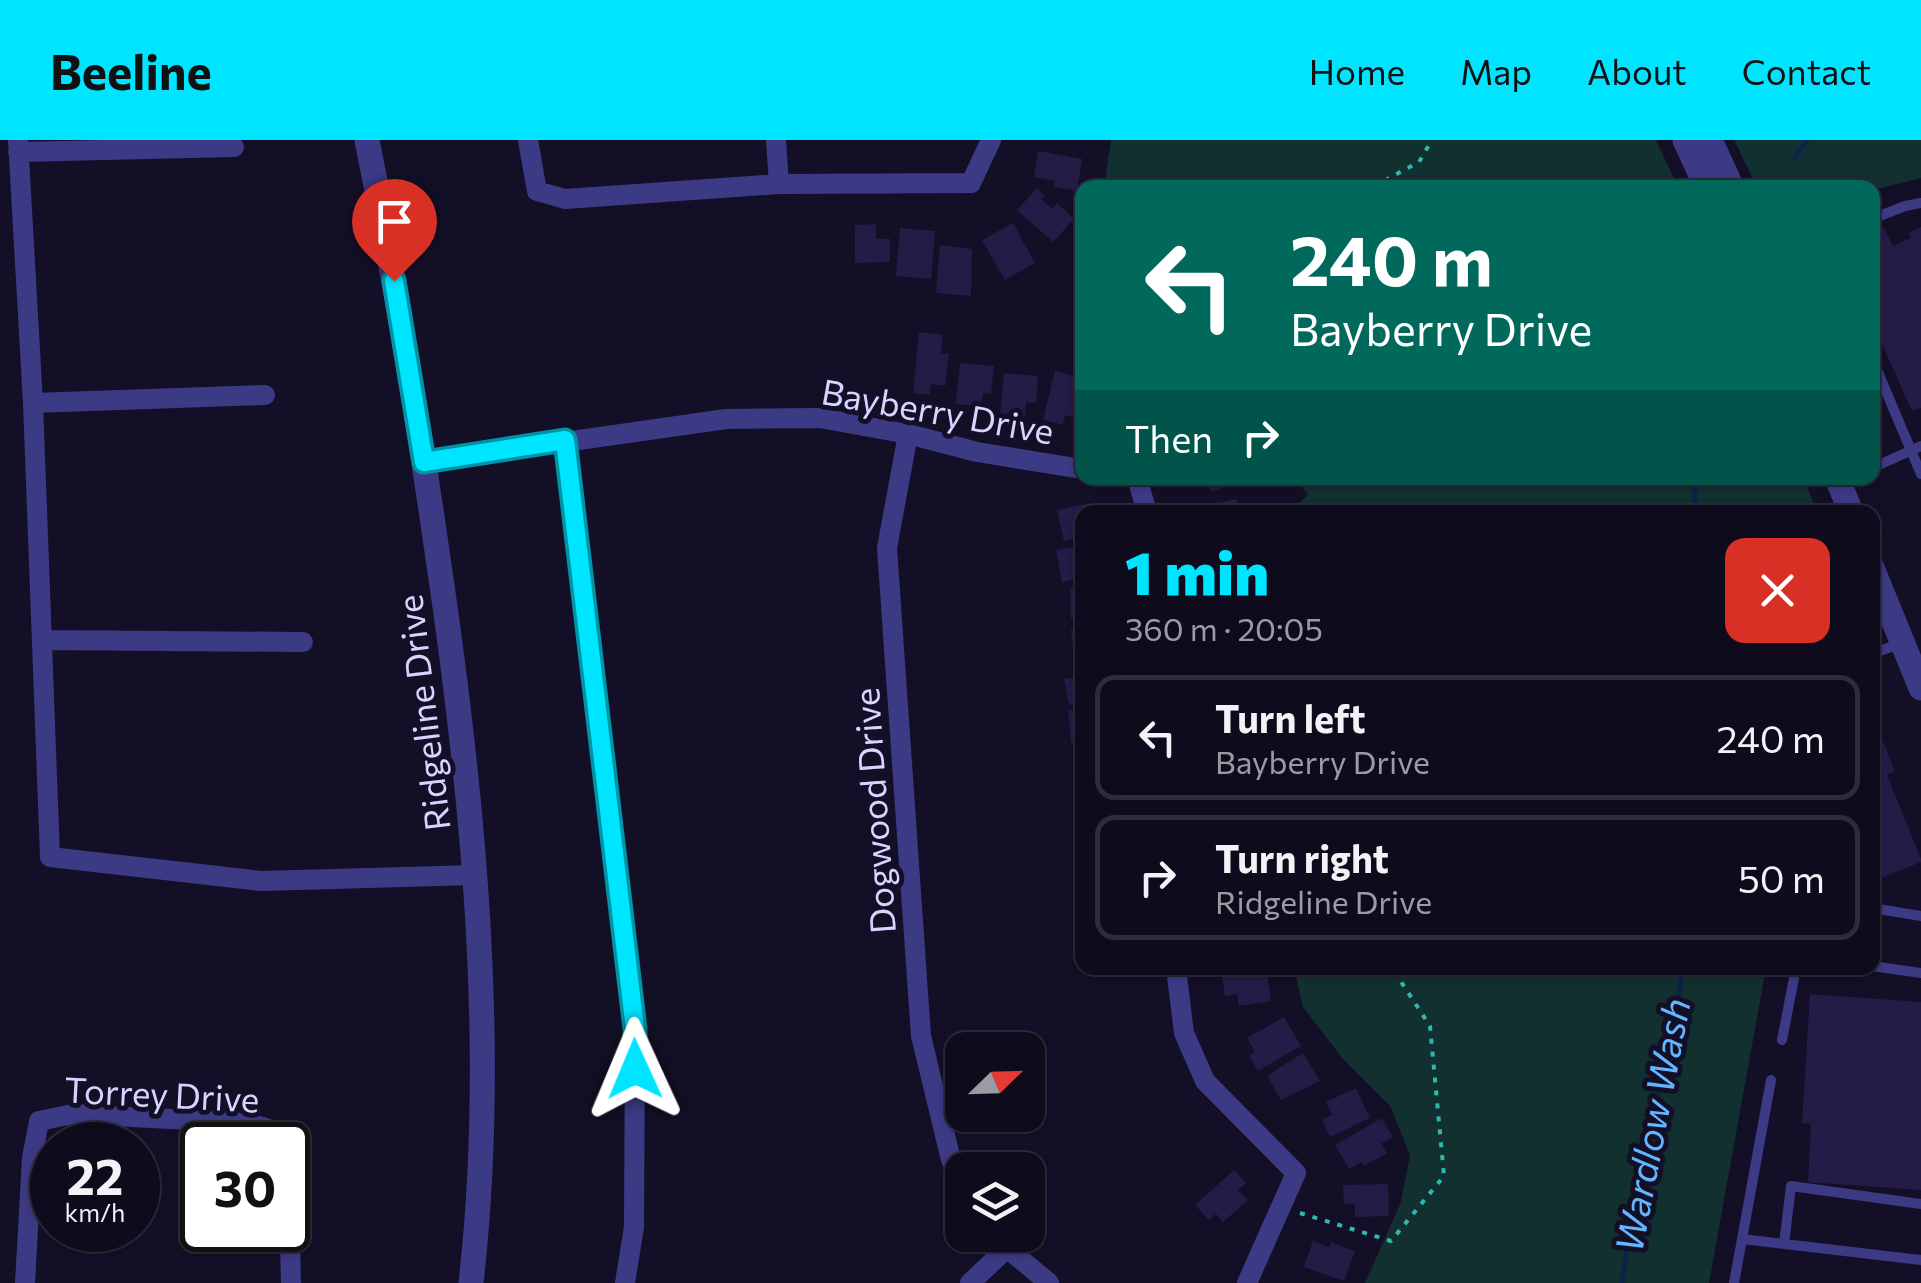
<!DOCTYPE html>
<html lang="en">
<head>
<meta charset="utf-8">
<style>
	:root { --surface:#0e0b1c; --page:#1c1929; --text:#f1f3f6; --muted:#9b9ba3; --line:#2e2b3b; --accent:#00e5ff }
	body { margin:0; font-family:Commissioner,sans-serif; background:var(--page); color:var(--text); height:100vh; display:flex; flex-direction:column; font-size:38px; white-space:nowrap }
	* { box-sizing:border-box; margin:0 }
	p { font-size:32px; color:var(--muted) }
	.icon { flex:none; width:55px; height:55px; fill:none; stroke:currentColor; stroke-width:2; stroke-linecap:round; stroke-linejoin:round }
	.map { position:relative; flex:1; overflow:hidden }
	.details { position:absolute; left:1075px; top:365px; width:805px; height:470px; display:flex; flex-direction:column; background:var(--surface); border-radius:20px; box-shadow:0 2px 8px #0004,0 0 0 2px var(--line) }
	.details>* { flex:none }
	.top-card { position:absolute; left:1075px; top:40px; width:805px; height:305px; border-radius:20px; box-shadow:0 2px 8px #0004,0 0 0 2px var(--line); background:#00695c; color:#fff; overflow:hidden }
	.needle { width:65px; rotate:67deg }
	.buttons { position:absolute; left:945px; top:892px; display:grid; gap:20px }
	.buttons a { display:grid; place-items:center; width:100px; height:100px; border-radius:20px; background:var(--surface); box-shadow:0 2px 8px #0004,0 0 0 2px var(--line); font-size:50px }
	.speed { position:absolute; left:30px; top:982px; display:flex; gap:20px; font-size:50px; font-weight:700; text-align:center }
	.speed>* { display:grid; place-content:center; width:130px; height:130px; border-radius:50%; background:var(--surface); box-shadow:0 2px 8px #0004,0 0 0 2px var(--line); line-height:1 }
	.speed small { font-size:25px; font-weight:400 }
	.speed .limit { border:5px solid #111; border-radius:15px; background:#fff; color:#111 }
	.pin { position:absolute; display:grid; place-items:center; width:85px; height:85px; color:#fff; margin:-102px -42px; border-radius:50% 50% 50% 0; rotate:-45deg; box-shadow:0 0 10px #0007 }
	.pin .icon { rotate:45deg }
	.me { position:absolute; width:110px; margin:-55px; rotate:359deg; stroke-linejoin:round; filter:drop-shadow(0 0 8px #0008) }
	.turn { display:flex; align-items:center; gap:35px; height:210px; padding:0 50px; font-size:45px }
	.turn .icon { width:130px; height:130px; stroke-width:2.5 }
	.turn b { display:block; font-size:70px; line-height:85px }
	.then { display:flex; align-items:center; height:95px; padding:0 50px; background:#0003; gap:20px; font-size:38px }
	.round { display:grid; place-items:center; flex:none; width:105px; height:105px; border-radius:20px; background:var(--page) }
	.head { display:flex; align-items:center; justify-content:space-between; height:170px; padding:0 50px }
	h1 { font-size:60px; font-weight:800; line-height:75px; color:var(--accent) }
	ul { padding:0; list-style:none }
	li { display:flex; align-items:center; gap:30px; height:125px; margin:0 20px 15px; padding:0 30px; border:5px solid var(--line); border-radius:20px }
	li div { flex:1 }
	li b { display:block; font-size:38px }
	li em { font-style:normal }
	header { display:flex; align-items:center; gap:60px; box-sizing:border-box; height:140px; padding:0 50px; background:var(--accent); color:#111 }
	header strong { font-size:48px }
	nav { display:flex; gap:55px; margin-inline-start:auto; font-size:35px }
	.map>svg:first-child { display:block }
	.green { fill:#12302f }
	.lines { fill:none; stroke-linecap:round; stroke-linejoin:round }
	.stream { stroke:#0c2248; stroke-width:5 }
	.building { fill:#241b47 }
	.path { stroke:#2fb8b0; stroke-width:4; stroke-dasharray:5 8; stroke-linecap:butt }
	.service { stroke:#3d3a85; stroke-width:10 }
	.minor { stroke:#3d3a85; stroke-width:20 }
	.tertiary { stroke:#3d3a85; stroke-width:25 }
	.route-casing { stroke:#0095a6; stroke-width:25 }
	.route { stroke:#00e5ff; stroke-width:18 }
	.labels { text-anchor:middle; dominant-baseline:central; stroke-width:10; stroke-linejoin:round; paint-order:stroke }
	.street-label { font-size:35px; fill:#d9d4ff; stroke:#130f26 }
	.water-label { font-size:38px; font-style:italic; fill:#62b6ff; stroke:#130f26 }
</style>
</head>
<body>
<header>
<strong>Beeline</strong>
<nav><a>Home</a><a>Map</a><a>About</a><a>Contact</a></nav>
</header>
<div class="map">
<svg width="1921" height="1143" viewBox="0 0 1921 1143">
	<rect width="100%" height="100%" fill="#130f26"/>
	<path class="green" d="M 1111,0 L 1656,0 L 1678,47 L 1104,47 Z
		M 1734,0 L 1921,0 L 1921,38 L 1873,50 L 1757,47 Z
		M 1293,338 L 1803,338 L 1815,366 L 1807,372 L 1291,372 L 1308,354 Z
		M 1294,828 L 1766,828 L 1709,1143 L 1365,1143 L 1401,1062 L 1410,1015 L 1390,966 L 1343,919 L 1303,867 Z"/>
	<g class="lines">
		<path class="stream" d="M 1795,17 L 1807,0
			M 1694,372 L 1695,338
			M 1622,1143 L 1632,1076 L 1680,849 L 1681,828"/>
	</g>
	<path class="building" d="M 1038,11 L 1082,19 L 1077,51 L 1054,47 L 1055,41 L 1034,37 Z
		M 1037,48 L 1045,56 L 1041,59 L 1052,69 L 1057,63 L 1074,79 L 1053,102 L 1017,70 Z
		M 1013,83 L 1035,123 L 1005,140 L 982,100 Z
		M 876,84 L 876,99 L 890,99 L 890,122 L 855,123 L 855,85 Z
		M 1921,87 L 1921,268 L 1912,271 L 1872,182 L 1872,93 L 1884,88 L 1893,106 L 1911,98 L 1908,93 Z
		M 900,88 L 935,91 L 931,139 L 896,136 Z
		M 940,105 L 972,109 L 971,156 L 936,153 Z
		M 919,192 L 943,195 L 941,213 L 949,214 L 945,246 L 931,244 L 930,255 L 913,253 Z
		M 960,223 L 994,226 L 991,254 L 983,253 L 981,267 L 956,264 Z
		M 1055,231 L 1082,238 L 1076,278 L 1065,275 L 1063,285 L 1043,280 Z
		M 1004,233 L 1038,236 L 1036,263 L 1026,262 L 1025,277 L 1000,275 Z
		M 1192,338 L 1244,338 L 1212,352 L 1207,341 L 1196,346 Z
		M 1237,359 L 1239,372 L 1198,372 L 1197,366 Z
		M 1091,363 L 1092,372 L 1082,372 L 1082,398 L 1064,401 L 1057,370 Z
		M 1082,406 L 1082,438 L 1062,442 L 1056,410 Z
		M 1082,446 L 1082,478 L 1071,479 L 1070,447 Z
		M 1082,488 L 1082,521 L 1074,522 L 1071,489 Z
		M 1082,536 L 1082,562 L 1069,565 L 1064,539 Z
		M 1082,569 L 1082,602 L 1071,603 L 1068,570 Z
		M 1872,575 L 1895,631 L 1887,635 L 1921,719 L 1921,722 L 1872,742 Z
		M 1075,652 L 1082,652 L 1082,685 L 1078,685 Z
		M 1267,830 L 1271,861 L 1239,866 L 1237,854 L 1225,856 L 1222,836 Z
		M 1810,854 L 1921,862 L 1921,1050 L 1808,1042 L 1811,984 L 1802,983 Z
		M 1284,877 L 1301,906 L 1258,931 L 1249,916 L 1255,912 L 1247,898 Z
		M 1303,913 L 1320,941 L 1281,960 L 1267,936 Z
		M 1356,948 L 1370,978 L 1330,997 L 1322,980 L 1332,975 L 1326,962 Z
		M 1382,978 L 1393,997 L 1381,1004 L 1387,1013 L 1364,1026 L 1362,1022 L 1349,1029 L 1335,1005 Z
		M 1234,1030 L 1246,1043 L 1238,1050 L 1248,1060 L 1223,1082 L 1216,1074 L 1209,1080 L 1195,1065 Z
		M 1388,1044 L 1389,1076 L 1355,1077 L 1355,1064 L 1344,1064 L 1343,1045 Z
		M 1313,1101 L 1329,1107 L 1331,1102 L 1355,1111 L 1344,1141 L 1304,1127 Z"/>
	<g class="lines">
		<path class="path" d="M 1376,48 L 1376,45 L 1419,22 L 1432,0
			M 1300,1073 L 1391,1101 L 1444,1036 L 1430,886 L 1392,828"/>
		<path class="service" d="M 1872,79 L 1905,66 L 1921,63
			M 1872,218 L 1921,334
			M 1872,328 L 1921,306
			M 1872,514 L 1901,503
			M 1872,768 L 1921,776
			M 1872,826 L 1921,833
			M 1782,900 L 1796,828
			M 1742,1099 L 1921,1120
			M 1784,1104 L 1791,1046 L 1921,1064
			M 1734,1143 L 1771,940"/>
		<path class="minor" d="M 18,0 L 33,263 L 50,717 L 261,741 L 475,735
			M 528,0 L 537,51 L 565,59 L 779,44 L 971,43 L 991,0
			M 776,0 L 779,44
			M 18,12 L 234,7
			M 33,263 L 265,255
			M 908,294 L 887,408 L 921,896 L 951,1020 L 962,1038
			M 565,300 L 635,889 L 634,1087 L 625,1143
			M 424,322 L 726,279 L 820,278 L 908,294 L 977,312 L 1082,329
			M 1137,338 L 1147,372
			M 43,500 L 303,502
			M 1176,828 L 1184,893 L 1205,941 L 1296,1033 L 1247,1143
			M 288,1013 L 291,1143
			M 999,1095 L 1007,1108 L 1049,1143
			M 25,1143 L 32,1018 L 39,981 L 73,974 L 250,983 L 281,993 L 285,1005
			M 970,1143 L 1007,1108"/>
		<path class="tertiary" d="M 367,0 C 395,139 418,278 438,418 C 473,655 498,904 471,1143
			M 1685,0 L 1707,48
			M 1710,0 L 1732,48
			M 1837,338 L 1851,372
			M 1872,428 L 1921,548"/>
	</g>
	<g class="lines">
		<defs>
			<path id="route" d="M 394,141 L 424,322 L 565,300 L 635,889 L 635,929"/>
		</defs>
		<use href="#route" class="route-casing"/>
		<use href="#route" class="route"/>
	</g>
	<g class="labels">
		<g class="street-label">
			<text transform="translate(938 270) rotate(10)">Bayberry Drive</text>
			<text transform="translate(422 573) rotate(-97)">Ridgeline Drive</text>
			<text transform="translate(873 671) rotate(-94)">Dogwood Drive</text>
			<text transform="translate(162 953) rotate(3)">Torrey Drive</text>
		</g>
		<g class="water-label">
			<text transform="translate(1651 985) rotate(-79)">Wardlow Wash</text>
		</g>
	</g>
</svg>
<div class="buttons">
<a><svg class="needle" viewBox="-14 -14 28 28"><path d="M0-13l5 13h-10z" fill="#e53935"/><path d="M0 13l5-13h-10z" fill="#9b9ba3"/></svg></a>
<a><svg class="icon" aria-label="layers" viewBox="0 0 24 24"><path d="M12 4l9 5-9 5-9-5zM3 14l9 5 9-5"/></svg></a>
</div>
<div class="speed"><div>22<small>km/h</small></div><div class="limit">30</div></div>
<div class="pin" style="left:394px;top:141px;background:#d93025"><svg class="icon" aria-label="arrive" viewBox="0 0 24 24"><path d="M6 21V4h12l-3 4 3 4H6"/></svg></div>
<svg class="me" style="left:635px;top:929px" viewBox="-20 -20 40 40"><path d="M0-17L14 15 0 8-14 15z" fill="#00e5ff" stroke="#fff" stroke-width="4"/></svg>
<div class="top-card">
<div class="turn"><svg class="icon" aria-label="left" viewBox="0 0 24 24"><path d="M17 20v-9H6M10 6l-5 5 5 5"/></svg><div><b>240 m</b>Bayberry Drive</div></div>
<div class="then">Then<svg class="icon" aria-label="right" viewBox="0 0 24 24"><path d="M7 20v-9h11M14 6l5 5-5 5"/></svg></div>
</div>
<section class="details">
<div class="head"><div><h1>1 min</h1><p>360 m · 20:05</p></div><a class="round" style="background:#d93025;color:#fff"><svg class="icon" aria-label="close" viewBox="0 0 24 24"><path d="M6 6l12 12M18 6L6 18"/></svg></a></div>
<ul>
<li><svg class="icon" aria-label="left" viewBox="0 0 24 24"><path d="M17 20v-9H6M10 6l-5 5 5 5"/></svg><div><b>Turn left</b><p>Bayberry Drive</p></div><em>240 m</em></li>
<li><svg class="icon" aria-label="right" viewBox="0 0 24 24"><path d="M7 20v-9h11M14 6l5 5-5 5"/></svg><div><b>Turn right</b><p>Ridgeline Drive</p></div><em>50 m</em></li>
</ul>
</section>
</div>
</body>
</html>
